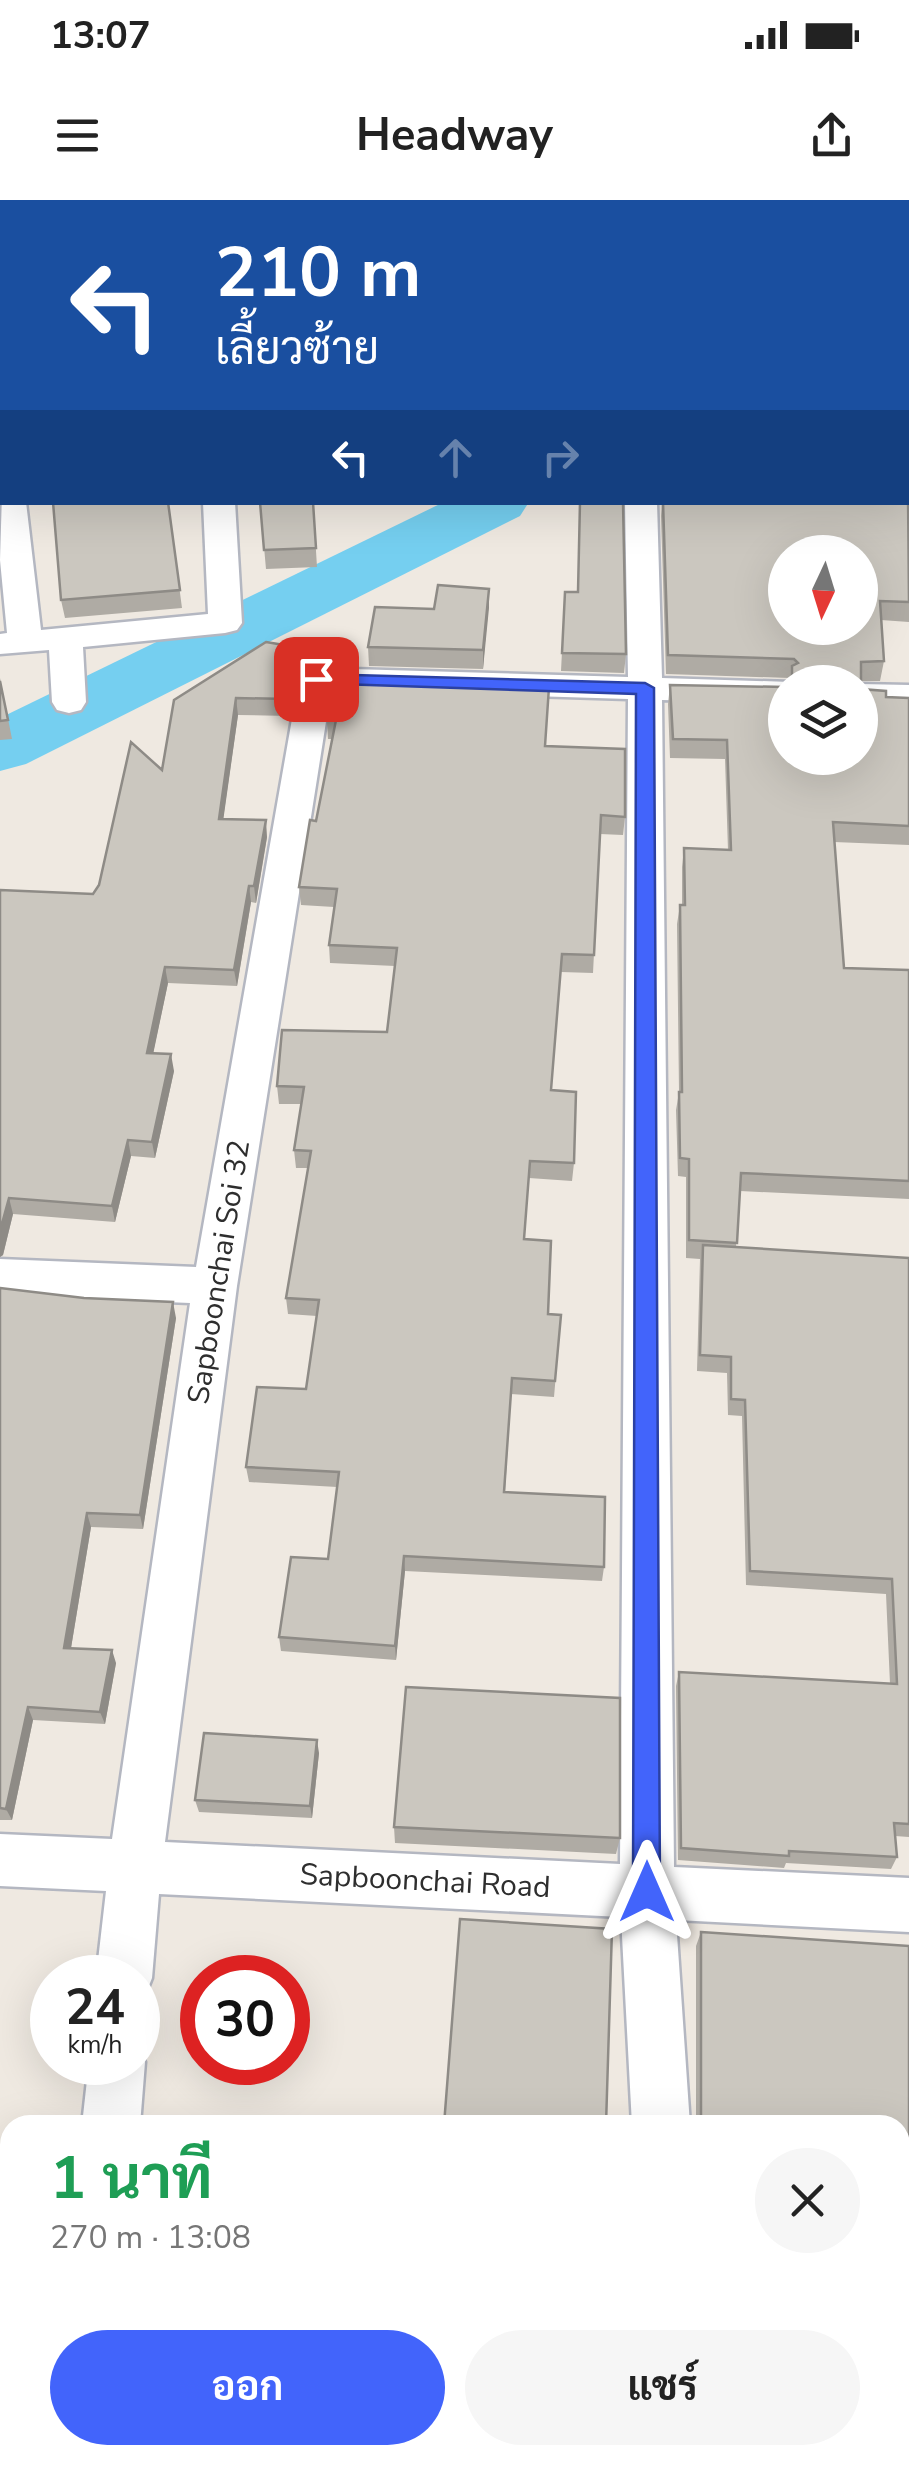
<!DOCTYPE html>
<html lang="th">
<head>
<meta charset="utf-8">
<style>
	:root { --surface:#fff; --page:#f6f6f6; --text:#222; --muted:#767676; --accent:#4264fb }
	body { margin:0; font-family:"Nunito Sans",Sarabun,sans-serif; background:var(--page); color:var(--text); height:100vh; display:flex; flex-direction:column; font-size:38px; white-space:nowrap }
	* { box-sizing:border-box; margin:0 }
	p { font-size:32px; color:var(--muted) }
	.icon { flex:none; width:55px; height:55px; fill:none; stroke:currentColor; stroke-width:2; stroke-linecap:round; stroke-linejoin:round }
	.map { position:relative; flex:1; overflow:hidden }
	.side { position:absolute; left:0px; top:1915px; width:910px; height:350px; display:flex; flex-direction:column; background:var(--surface); border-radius:30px 30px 0 0; box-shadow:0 10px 40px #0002 }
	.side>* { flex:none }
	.banner { position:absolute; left:0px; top:0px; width:910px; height:305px; box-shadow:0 10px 40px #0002; background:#1a4fa0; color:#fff; overflow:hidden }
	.needle { width:65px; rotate:184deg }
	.buttons { position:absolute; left:768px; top:335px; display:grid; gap:20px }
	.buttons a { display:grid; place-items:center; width:110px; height:110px; border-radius:50%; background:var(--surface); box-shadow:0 10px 40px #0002; font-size:50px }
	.speed { position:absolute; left:30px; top:1755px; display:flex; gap:20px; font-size:50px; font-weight:700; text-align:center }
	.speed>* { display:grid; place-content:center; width:130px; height:130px; border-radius:50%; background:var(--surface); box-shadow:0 10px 40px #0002; line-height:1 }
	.speed small { font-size:25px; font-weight:400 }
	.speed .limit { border:15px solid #d22; background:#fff; color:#111 }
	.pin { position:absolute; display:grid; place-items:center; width:85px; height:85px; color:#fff; margin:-42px; border-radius:20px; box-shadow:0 5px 15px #0006 }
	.me { position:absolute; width:110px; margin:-55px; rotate:0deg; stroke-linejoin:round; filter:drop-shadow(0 0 8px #0008) }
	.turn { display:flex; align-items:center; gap:35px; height:210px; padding:0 50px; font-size:45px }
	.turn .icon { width:130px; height:130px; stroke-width:2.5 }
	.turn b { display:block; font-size:70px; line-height:85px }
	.lanes { display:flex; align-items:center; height:95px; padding:0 50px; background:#0003; justify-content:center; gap:50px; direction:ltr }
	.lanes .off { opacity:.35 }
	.round { display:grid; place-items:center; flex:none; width:105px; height:105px; border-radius:52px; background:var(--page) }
	.headline { display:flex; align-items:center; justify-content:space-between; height:170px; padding:0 50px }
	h1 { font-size:60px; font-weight:700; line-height:75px; color:#1e9e55 }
	.button { display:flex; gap:20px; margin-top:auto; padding:20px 50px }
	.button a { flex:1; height:115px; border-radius:60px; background:var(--accent); color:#fff; font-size:40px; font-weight:700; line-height:115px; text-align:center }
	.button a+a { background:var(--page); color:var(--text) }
	.status { display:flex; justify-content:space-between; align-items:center; height:70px; padding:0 50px; background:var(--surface); direction:ltr }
	.status svg { height:28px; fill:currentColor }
	header { display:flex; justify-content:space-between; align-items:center; height:130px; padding:0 50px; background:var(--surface); font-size:45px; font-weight:700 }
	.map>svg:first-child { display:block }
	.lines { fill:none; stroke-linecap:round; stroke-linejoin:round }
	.canal { fill:#75cff0; fill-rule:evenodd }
	.river { fill:#75cff0; fill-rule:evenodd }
	.lane-casing { stroke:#b4b7c1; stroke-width:6 }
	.street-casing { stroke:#b4b7c1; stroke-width:5 }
	.secondary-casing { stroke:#b4b7c1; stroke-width:5 }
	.lane { fill:#fff; fill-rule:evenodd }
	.street { fill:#fff; fill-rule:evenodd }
	.secondary { fill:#fff; fill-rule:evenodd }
	.wall { fill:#afaba4 }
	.shaded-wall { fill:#8e8b86 }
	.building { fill:#cbc7bf; stroke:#8e8b86; stroke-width:2.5; fill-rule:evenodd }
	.route { fill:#4264fb; stroke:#2b41a3; stroke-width:2.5 }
	.labels { text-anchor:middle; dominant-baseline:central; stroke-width:10; stroke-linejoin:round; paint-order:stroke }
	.street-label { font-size:30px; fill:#2e2e2e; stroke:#fff }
</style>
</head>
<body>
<div class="status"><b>13:07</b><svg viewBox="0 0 49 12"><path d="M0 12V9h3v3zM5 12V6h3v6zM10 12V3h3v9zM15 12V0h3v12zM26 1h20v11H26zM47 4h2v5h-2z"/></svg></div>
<header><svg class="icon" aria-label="menu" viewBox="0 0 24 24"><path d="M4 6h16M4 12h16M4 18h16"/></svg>Headway<svg class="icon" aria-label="share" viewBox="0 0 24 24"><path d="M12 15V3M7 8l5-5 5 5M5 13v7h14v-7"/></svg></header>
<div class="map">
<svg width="909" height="2265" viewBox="0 0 909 2265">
	<rect width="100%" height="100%" fill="#efe9e1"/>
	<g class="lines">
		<path class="canal" d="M 0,226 L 2,226 L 2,248 L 0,248 Z"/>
		<path class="river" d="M 444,302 L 529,302 L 520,316 L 26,564 L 0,571 L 0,518 Z"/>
		<defs>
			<path id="lane" d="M 384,0 L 399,0 L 401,2 L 386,2 Z"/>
			<path id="street" d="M 2,294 L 2,302 L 26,302 L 41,430 L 208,414 L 203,302 L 235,302 L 242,423 L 237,430 L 225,433 L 83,447 L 86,502 L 81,510 L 69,513 L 57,510 L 52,502 L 49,450 L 0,454 L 0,434 L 7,433 L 0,360 Z
				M 625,302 L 657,302 L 662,478 L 791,482 L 785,482 L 785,503 L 662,500 L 674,1667 L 909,1678 L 909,1732 L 676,1720 L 690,1925 L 632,1925 L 621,1717 L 159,1694 L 152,1778 L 144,1798 L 138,1800 L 138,1778 L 96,1778 L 106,1691 L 0,1686 L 0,1634 L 112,1639 L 190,1103 L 0,1095 L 0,1059 L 196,1067 L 299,479 L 304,471 L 316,468 L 628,477 ZM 331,490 L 628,499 L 620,1664 L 165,1642 L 237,1086 Z
				M 860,484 L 909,485 L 909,507 L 860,506 Z
				M 138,1843 L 145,1862 L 140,1925 L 82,1925 L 89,1862 L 138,1862 Z
				M 48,2255 L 112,2255 L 111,2265 L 47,2265 Z
				M 649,2255 L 713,2255 L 714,2265 L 650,2265 Z"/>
			<path id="secondary" d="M 23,0 L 57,0 L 58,2 L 24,2 Z
				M 687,0 L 721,0 L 722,2 L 688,2 Z
				M 908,125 L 909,126 L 909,148 L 908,147 Z"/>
		</defs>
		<use href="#lane" class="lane-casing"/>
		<use href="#street" class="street-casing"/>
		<use href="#secondary" class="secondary-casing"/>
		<use href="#lane" class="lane"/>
		<use href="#street" class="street"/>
		<use href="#secondary" class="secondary"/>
	</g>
	<path class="wall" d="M 94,0 L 225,0 L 217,2 L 97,2 Z
		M 168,302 L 182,408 L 65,418 L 61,400 Z
		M 260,302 L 313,302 L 317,367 L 266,369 Z
		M 662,302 L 909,320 L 909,422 L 881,420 L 884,461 L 880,481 L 861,481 L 861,489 L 886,497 L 909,498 L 909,645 L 834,642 L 844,768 L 909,770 L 909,999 L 740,991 L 736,1047 L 909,1058 L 909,1637 L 895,1636 L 897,1657 L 891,1669 L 786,1663 L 784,1668 L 678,1660 L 676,1486 L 679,1472 L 890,1484 L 886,1394 L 746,1385 L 742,1216 L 728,1215 L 727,1173 L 697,1171 L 700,1059 L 686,1058 L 686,977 L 678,976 L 676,910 L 679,892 L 677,724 L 680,705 L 682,705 L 682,667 L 684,648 L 728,650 L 725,559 L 670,558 L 668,504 L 670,485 L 785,487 L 860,482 L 789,482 L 790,478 L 666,474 L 661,316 Z
		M 489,389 L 483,469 L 369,466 L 368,447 L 434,409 Z
		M 565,392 L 626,454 L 624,473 L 561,471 Z
		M 308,449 L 310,466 L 296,477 L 289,516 L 238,515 L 223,619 L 267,637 L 256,703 L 251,702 L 237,786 L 168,783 L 153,853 L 174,871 L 155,958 L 131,956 L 115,1022 L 13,1014 L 3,1055 L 0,1057 L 0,690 L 93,694 L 162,570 L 174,500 Z
		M 0,478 L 12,539 L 0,540 Z
		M 480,484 L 545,546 L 625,617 L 623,635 L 600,634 L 593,773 L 561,772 L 551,890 L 574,963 L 572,981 L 529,978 L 524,1039 L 548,1114 L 561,1115 L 554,1197 L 511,1194 L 505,1292 L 604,1367 L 602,1381 L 405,1371 L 396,1460 L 281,1451 L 279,1437 L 328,1359 L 337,1287 L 249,1282 L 246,1267 L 306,1189 L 317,1116 L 288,1114 L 286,1098 L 308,968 L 296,968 L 294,950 L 301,904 L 279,904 L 277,886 L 387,832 L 395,766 L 330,763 L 329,745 L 334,707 L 301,705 L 299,687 L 316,621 L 332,539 L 328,539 L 327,520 Z
		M 0,1088 L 176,1118 L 143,1329 L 91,1327 L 71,1448 L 116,1463 L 105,1524 L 33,1520 L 12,1620 L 0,1620 Z
		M 319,1553 L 312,1618 L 199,1612 L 195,1600 Z
		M 394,1627 L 620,1638 L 616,1654 L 395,1643 Z
		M 701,1732 L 909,1746 L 909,1963 L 900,1962 L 900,1925 L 696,1925 L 696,1746 Z
		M 717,2255 L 900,2255 L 909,2265 L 717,2265 Z"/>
	<path class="shaded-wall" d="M 135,0 L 225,0 L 217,2 L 126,2 Z
		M 489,389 L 489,408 L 483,469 L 483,450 Z
		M 308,449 L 310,466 L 296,477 L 289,516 L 287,499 L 294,460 Z
		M 236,498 L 238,515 L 221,636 L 219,619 Z
		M 266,620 L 267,637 L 256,703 L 254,686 Z
		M 249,686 L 251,702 L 237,786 L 234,770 Z
		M 165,767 L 168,783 L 150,869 L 147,853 Z
		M 171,854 L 174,871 L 155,958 L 152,942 Z
		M 128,940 L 131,956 L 115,1022 L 112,1006 Z
		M 9,998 L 13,1014 L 3,1055 L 0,1057 L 0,1031 Z
		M 173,1102 L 176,1118 L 143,1329 L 140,1315 Z
		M 87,1313 L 91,1327 L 69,1460 L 64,1448 Z
		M 404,1356 L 405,1371 L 396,1460 L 395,1446 Z
		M 112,1450 L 116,1463 L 105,1524 L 100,1512 Z
		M 28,1507 L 33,1520 L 12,1620 L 6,1609 Z
		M 317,1540 L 319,1553 L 312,1618 L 310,1606 Z
		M 10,2010 L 10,2053 L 1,2099 L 0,2060 Z"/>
	<path class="building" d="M 425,0 L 649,0 L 653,2 L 417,2 Z
		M 908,294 L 909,402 L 880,401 L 884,461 L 861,462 L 861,489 L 886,491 L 886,497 L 909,498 L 909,626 L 833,622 L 844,768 L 909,770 L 909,981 L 741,973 L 737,1043 L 689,1040 L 689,959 L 680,958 L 679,892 L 682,892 L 680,705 L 685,705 L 684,648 L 731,650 L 727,540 L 673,539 L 670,485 L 785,487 L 785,558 L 860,558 L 860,482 L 792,482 L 792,466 L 798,463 L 794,459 L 668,455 L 663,302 L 908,302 ZM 785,352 L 860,352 L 860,428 L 785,428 Z
		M 53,302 L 168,302 L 180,390 L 61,400 Z
		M 260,302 L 313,302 L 316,348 L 264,350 Z
		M 580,302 L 623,302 L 626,454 L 562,453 L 565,392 L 578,392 Z
		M 438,385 L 489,389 L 483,450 L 368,447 L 375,407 L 434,409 Z
		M 266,442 L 308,449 L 294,460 L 287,499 L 236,498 L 219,619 L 266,620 L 254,686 L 249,686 L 234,770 L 165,767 L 147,853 L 171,854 L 152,942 L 128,940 L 112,1006 L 9,998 L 0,1031 L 0,690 L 93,694 L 99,685 L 131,542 L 162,570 L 174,500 Z
		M 333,475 L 480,480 L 480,484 L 549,487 L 545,546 L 625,549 L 625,617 L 601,615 L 594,755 L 562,754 L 551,890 L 576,892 L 574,963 L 530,961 L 524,1039 L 551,1041 L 548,1114 L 561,1115 L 555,1181 L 512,1178 L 504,1292 L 605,1297 L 604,1367 L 404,1356 L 395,1446 L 279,1437 L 291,1357 L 328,1359 L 339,1272 L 246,1267 L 257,1187 L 306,1189 L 319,1100 L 286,1098 L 311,951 L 294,950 L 304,887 L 277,886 L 282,830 L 387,832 L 397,748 L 329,745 L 337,689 L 299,687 L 310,620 L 316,621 L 336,520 L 327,520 Z
		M 0,481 L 8,520 L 0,521 Z
		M 703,1045 L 909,1058 L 909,1624 L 894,1623 L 897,1657 L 789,1651 L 789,1656 L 681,1648 L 679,1472 L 897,1484 L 892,1379 L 750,1371 L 745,1200 L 731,1199 L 731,1157 L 700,1155 Z
		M 0,1088 L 84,1098 L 173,1102 L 140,1315 L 87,1313 L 64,1448 L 112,1450 L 100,1512 L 28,1507 L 6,1609 L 0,1608 Z
		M 406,1487 L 620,1498 L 620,1638 L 394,1627 Z
		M 204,1533 L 317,1540 L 310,1606 L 195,1600 Z
		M 460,1719 L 612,1729 L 606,1925 L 444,1925 Z
		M 701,1732 L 909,1746 L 909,1952 L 900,1951 L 900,1925 L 701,1925 Z
		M 0,1995 L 10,1996 L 10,2010 L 0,2060 Z
		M 900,2132 L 909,2132 L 909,2265 L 723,2265 L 722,2255 L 900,2255 Z
		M 382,2255 L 609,2255 L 609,2265 L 382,2265 Z"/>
	<path class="route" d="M 316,474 L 645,483 L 654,488 L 660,1692 L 656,1701 L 647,1705 L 637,1701 L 633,1692 L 636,494 L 310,483 L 308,479 Z"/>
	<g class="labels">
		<g class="street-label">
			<text transform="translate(219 1072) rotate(-81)">Sapboonchai Soi 32</text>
			<text transform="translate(425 1681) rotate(3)">Sapboonchai Road</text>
		</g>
	</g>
</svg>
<div class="buttons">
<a><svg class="needle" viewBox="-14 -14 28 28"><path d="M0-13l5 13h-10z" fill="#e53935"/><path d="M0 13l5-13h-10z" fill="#767676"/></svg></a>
<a><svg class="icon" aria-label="layers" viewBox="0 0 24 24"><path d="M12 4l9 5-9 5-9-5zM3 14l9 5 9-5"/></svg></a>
</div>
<div class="speed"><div>24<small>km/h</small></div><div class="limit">30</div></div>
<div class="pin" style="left:316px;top:479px;background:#d93025"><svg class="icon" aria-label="arrive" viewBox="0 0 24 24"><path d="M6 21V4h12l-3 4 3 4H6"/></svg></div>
<svg class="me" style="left:647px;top:1692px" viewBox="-20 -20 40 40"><path d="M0-17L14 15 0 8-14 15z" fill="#4264fb" stroke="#fff" stroke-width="4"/></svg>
<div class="banner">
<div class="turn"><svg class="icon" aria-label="left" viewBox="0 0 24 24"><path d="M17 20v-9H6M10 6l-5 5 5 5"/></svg><div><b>210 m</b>เลี้ยวซ้าย</div></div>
<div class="lanes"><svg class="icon" aria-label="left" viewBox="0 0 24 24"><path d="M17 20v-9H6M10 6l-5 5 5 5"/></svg><svg class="icon off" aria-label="ahead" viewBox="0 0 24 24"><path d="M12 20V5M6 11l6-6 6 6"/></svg><svg class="icon off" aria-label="right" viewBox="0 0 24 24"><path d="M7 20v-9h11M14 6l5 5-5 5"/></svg></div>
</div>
<section class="side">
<div class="headline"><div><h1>1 นาที</h1><p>270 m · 13:08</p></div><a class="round"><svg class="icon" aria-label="close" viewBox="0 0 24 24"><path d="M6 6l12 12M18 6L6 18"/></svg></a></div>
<div class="button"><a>ออก</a><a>แชร์</a></div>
</section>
</div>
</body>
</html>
